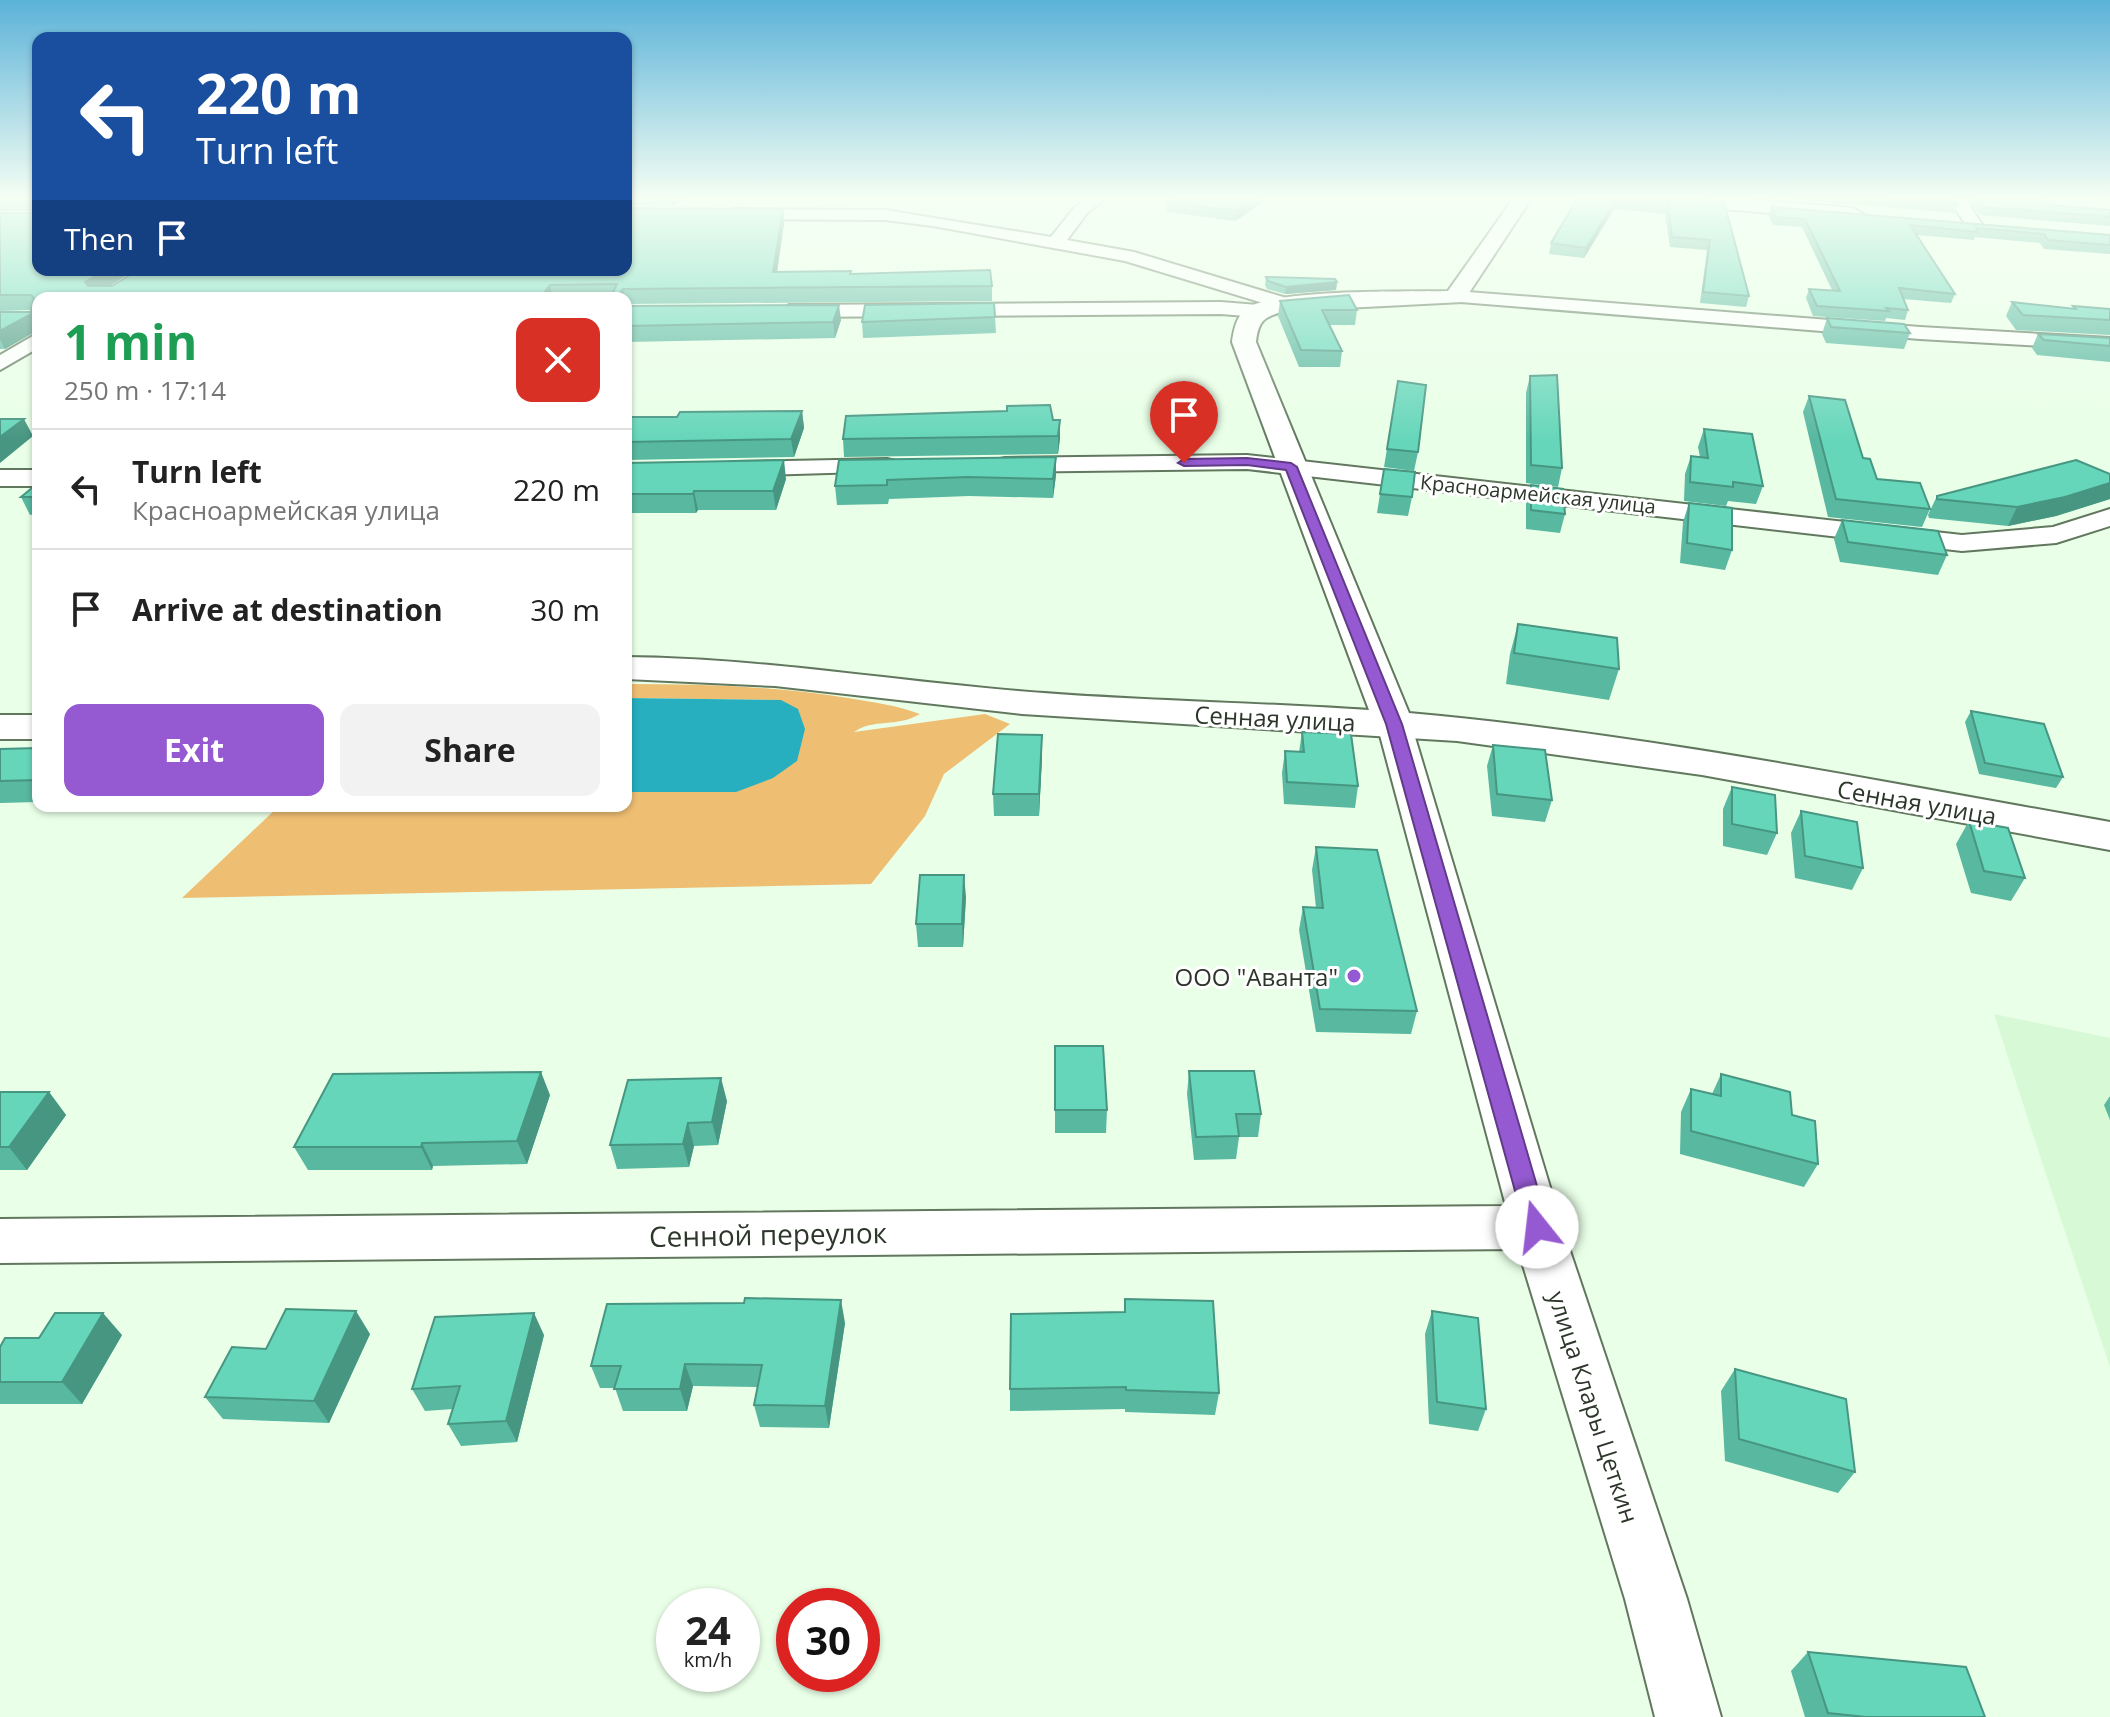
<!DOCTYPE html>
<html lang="en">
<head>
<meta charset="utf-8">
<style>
	:root { --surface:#fff; --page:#f2f2f2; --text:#222; --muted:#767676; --line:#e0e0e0; --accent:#955ad1 }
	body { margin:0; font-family:"Open Sans",sans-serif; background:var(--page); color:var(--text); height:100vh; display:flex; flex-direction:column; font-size:30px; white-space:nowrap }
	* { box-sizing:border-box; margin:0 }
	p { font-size:26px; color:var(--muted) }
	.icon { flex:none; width:44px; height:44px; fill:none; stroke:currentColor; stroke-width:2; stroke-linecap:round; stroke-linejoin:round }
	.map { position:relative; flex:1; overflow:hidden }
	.details { position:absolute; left:32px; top:292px; width:600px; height:520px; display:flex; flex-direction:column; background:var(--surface); border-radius:16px; box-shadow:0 2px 6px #0004 }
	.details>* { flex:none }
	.top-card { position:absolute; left:32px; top:32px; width:600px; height:244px; border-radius:16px; box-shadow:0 2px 6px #0004; background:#1a4fa0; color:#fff; overflow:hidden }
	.speed { position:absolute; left:656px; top:1588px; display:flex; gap:16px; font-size:40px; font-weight:700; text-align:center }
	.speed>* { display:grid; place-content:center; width:104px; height:104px; border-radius:50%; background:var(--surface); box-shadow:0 2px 6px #0004; line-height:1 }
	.speed small { font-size:20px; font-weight:400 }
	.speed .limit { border:12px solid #d22; background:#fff; color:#111 }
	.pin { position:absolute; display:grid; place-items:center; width:68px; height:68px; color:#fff; margin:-82px -34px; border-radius:50% 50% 50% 0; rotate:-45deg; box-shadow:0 0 8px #0007 }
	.pin .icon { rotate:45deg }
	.me { position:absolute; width:88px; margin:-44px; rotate:344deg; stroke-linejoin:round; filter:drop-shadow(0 0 6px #0008) }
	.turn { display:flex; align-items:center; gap:28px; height:168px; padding:0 32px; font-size:36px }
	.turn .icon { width:104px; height:104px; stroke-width:2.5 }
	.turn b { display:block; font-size:56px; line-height:68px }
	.then { display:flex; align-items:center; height:76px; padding:0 32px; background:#0003; gap:16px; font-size:30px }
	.round { display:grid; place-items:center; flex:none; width:84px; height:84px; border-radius:16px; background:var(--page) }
	.headline { display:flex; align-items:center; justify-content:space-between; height:136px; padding:0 32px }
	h1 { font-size:48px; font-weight:700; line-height:60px; color:#1e9e55 }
	.cta { display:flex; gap:16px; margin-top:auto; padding:16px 32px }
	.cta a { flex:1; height:92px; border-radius:16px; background:var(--accent); color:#fff; font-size:32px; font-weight:700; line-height:92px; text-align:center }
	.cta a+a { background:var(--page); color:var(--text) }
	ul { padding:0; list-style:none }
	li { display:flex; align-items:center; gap:24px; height:120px; padding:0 32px; border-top:2px solid var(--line) }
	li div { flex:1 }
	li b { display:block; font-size:30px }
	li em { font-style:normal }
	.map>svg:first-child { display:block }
	.built { fill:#d8f9d5 }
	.green { fill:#eebe73 }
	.water { fill:#27afbf }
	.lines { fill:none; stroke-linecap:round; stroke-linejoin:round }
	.street-casing { stroke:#61785e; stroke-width:4 }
	.secondary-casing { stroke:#61785e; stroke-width:4 }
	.street { fill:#fff; fill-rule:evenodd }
	.secondary { fill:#fff; fill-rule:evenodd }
	.wall { fill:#58b8a0 }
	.shaded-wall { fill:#479682 }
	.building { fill:#66d6ba; stroke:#479682; stroke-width:2 }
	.route { fill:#955ad1; stroke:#613a88; stroke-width:2 }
	.poi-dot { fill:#955ad1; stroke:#fff; stroke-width:3 }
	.labels { text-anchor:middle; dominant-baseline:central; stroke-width:6; stroke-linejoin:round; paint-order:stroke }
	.far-street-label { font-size:20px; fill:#2c362a; stroke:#fff }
	.street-label { font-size:24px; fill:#2c362a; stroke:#fff }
	.poi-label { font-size:24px; fill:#2c362a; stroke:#fff; text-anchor:end }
	.near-street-label { font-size:28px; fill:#2c362a; stroke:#fff }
</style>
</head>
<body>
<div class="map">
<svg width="2110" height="1717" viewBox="0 0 2110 1717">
	<rect width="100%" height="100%" fill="#e9ffe7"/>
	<path class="built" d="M 1994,1014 L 2110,1038 L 2110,1367 L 2040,1156 Z"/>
	<path class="green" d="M 626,684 C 701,684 774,686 848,698 C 872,702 896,705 920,714 C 896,728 874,718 854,732 L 985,714 L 1010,724 L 944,774 L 925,816 L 871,884 L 182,898 L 279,806 L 626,806 L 626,792 L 736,792 L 781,700 L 626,698 Z"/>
	<path class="water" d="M 626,698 L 781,700 L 798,709 L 805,729 L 797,761 L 773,778 L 736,792 L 626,792 Z"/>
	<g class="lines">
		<defs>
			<path id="street" d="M 1086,199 L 1105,199 L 1087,213 L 1067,240 L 1134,252 L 1293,300 L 1296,304 L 1286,310 L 1125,261 L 933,226 L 885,220 L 733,219 L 725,214 L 733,209 L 885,210 L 1051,237 L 1075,207 Z
				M 1949,199 L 1965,199 L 1982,224 L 1980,228 L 1968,228 Z
				M 1455,291 L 1920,327 L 2110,338 L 2110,350 L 1920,339 L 1448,301 L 1445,297 Z
				M 1221,302 L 1258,305 L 1268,311 L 1258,317 L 1221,314 L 789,317 L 779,311 L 789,305 Z
				M 38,333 L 38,348 L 0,370 L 0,355 Z
				M 1247,455 L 1962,535 L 2053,527 L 2110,509 L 2110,526 L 2056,543 L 1962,551 L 1247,469 L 1005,472 L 996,470 L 993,465 L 996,460 L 1005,458 Z
				M 887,459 L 896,461 L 899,466 L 896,471 L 733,476 L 724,474 L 721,469 L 724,464 L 733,462 Z
				M 0,470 L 38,470 L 38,486 L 0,486 Z
				M 1394,714 L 1406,717 L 1411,724 L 1562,1227 L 1687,1599 L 1721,1717 L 1655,1717 L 1625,1599 L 1518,1249 L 0,1263 L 0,1219 L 1506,1206 L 1377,724 L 1382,717 Z"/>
			<path id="secondary" d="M 1513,199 L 1531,199 L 1463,302 L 1286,311 C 1265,316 1258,320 1256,342 L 1409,713 C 1645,734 1877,781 2110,822 L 2110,850 L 1702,775 L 1457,741 L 1022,714 L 775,686 L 626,679 L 626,657 C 758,658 887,680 1018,691 C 1135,701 1252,702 1369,710 L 1232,342 C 1234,328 1237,313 1251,306 C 1286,289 1405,292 1448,291 Z
				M 1667,199 L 1744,199 L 1853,208 L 1863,214 L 1853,220 L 1676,205 Z
				M 0,715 L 38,715 L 38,739 L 0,739 Z"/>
		</defs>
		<use href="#street" class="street-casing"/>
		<use href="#secondary" class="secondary-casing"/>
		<use href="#street" class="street"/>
		<use href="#secondary" class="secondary"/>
	</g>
	<path class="wall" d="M 0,199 L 38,199 L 110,286 L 783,209 L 784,223 L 777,272 L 852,274 L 992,286 L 992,301 L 626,304 L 626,298 L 38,298 L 38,343 L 33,333 L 5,349 L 0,349 L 0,312 L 31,312 L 31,310 L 0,311 L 0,213 L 32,213 L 32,211 L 0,211 Z
		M 626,199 L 689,199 L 670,206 L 626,206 Z
		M 1172,199 L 1268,199 L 1235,221 L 1167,212 L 1167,202 Z
		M 1577,199 L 1690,199 L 1749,296 L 1746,307 L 1700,303 L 1707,250 L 1670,247 L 1665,214 L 1614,209 L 1584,258 L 1549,254 L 1551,243 Z
		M 1785,199 L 1955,199 L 1958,205 L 1955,213 Z
		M 1967,199 L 2045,199 L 2051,205 L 2110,210 L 2110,226 L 1980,215 Z
		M 1771,207 L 2110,235 L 2110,254 L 2044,249 L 2040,243 L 1975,237 L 1974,240 L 1917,235 L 1955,294 L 1951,303 L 1903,299 L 1908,310 L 1905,320 L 1886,318 L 1885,321 L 1813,316 L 1806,298 L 1809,289 L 1832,290 L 1802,227 L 1773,225 L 1769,216 Z
		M 1266,277 L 1337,282 L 1336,290 L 1285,294 L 1267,289 L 1265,285 Z
		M 1280,301 L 1357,310 L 1355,325 L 1330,325 L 1342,351 L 1340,367 L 1299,367 L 1278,316 Z
		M 2012,302 L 2072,309 L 2073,306 L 2110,309 L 2110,335 L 2016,330 L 2006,316 Z
		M 626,306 L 841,320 L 835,338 L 626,342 Z
		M 995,317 L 996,333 L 863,338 L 862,322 Z
		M 1827,318 L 1910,333 L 1904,349 L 1826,343 L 1822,334 Z
		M 2038,334 L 2110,338 L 2110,362 L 2037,355 L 2032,348 Z
		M 1530,376 L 1562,468 L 1558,487 L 1526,483 L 1526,393 Z
		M 1398,381 L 1418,452 L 1414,471 L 1384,467 Z
		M 1809,396 L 1863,458 L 1877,479 L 1930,509 L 1922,527 L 1828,517 L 1803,412 Z
		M 802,411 L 804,428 L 794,457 L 626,460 L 626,417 L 677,417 Z
		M 1053,420 L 1060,438 L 1058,454 L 844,457 L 843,439 Z
		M 1704,429 L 1763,486 L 1756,504 L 1728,501 L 1726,506 L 1684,501 L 1685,474 L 1691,456 L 1700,457 L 1698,447 Z
		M 839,460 L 1056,475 L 1053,498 L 969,496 L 889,499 L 888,504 L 837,505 L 835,486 Z
		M 626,463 L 786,479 L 776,510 L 698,510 L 696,513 L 626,513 Z
		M 1384,469 L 1412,497 L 1408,516 L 1377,513 Z
		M 2110,474 L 2110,499 L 2056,516 L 2008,526 L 1929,518 L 1928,515 L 1937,496 Z
		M 38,483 L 38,514 L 30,515 L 21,497 Z
		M 1531,485 L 1565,514 L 1560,533 L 1526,529 L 1526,504 Z
		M 1689,503 L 1732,550 L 1725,570 L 1680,563 L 1683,522 Z
		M 1842,520 L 1947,555 L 1938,575 L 1840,562 L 1834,539 Z
		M 1518,624 L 1619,669 L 1609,700 L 1506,684 L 1510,654 Z
		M 1971,711 L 2063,777 L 2056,788 L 1979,774 L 1965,722 Z
		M 1302,732 L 1358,786 L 1355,808 L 1284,804 L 1282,773 L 1285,751 L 1299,752 Z
		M 1493,745 L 1552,800 L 1545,822 L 1492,816 L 1487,766 Z
		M 38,748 L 38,802 L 0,803 L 0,749 Z
		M 1042,757 L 1039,816 L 994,816 L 993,794 Z
		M 1732,787 L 1777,833 L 1767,855 L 1723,846 L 1723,809 Z
		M 1801,811 L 1863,868 L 1852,890 L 1795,878 L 1791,833 Z
		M 1969,821 L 2025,878 L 2011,901 L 1971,893 L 1956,844 Z
		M 1316,847 L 1417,1011 L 1411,1034 L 1316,1032 L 1299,930 L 1303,907 L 1316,908 L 1312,870 Z
		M 966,897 L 963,947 L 918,947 L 916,924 Z
		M 1055,1046 L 1107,1110 L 1106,1133 L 1055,1133 Z
		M 1189,1071 L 1261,1114 L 1258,1137 L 1239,1137 L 1236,1159 L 1194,1160 L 1187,1094 Z
		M 1721,1074 L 1792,1115 L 1818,1164 L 1804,1187 L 1680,1154 L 1681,1112 L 1691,1089 L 1712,1094 Z
		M 0,1092 L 49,1092 L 66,1115 L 27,1170 L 0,1170 Z
		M 550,1095 L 527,1164 L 433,1166 L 432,1170 L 308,1170 L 294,1147 Z
		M 2110,1096 L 2110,1120 L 2104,1105 Z
		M 727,1101 L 718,1145 L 694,1146 L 689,1167 L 617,1169 L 610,1145 Z
		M 1125,1299 L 1219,1393 L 1215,1415 L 1125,1412 L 1125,1409 L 1010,1411 L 1010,1389 L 1124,1312 Z
		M 1432,1311 L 1486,1409 L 1478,1431 L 1429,1424 L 1425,1334 Z
		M 845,1323 L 829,1428 L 760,1427 L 754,1405 L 757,1387 L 693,1386 L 687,1411 L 623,1411 L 615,1388 L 600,1388 L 591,1366 Z
		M 370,1334 L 329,1423 L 223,1419 L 205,1397 L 266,1349 Z
		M 122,1335 L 82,1404 L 0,1404 L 0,1347 Z
		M 544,1335 L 517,1442 L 461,1446 L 448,1424 L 453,1409 L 425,1411 L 412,1389 Z
		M 1735,1369 L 1855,1472 L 1838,1493 L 1725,1461 L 1721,1391 Z
		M 1808,1652 L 1985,1717 L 1805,1717 L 1791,1671 Z"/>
	<path class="shaded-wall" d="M 668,199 L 689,199 L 670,206 Z
		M 1255,199 L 1268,199 L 1235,221 L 1236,211 Z
		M 1616,200 L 1614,209 L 1584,258 L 1586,248 Z
		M 783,209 L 784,223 L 775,286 L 773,272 Z
		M 105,270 L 134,270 L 92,298 L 85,282 Z
		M 1337,282 L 1336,290 L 1285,294 L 1286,287 Z
		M 550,285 L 553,298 L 540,298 Z
		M 623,289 L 625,298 L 621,298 L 620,292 Z
		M 839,305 L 841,320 L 835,338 L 833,322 Z
		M 31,314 L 38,330 L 5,349 L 0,339 L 0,331 Z
		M 802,411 L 804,428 L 794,457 L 791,439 Z
		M 24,419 L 33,436 L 0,463 L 0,437 Z
		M 1060,420 L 1060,438 L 1058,454 L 1058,436 Z
		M 1056,457 L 1056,475 L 1053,498 L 1053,479 Z
		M 784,460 L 786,479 L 776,510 L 773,491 Z
		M 2110,483 L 2110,499 L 2056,516 L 2008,526 L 2017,507 Z
		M 694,491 L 698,510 L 696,513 L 693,494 Z
		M 1042,735 L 1042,757 L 1039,816 L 1039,794 Z
		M 964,875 L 966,897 L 963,947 L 962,924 Z
		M 541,1072 L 550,1095 L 527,1164 L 517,1141 Z
		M 721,1078 L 727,1101 L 718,1145 L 712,1122 Z
		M 49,1092 L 66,1115 L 27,1170 L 9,1147 Z
		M 688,1123 L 694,1146 L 689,1167 L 683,1144 Z
		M 422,1143 L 433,1166 L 432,1170 L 421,1147 Z
		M 841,1300 L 845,1323 L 829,1428 L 825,1406 Z
		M 356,1311 L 370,1334 L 329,1423 L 314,1401 Z
		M 103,1313 L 122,1335 L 82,1404 L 62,1382 Z
		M 534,1313 L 544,1335 L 517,1442 L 506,1421 Z
		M 685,1364 L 693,1386 L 687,1411 L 680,1389 Z"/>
	<path class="building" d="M 34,199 L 38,199 L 38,270 L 105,270 L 85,282 L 88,286 L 112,286 L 138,270 L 626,270 L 626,208 L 783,209 L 773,272 L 851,271 L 850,274 L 990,270 L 992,286 L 623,289 L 620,292 L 621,298 L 610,298 L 617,284 L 550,285 L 540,298 L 38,298 L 38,333 L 33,333 L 31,314 L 0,331 L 0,312 L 31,312 L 34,298 L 31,295 L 0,295 L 0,213 L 32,213 L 35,201 Z
		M 1172,199 L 1255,199 L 1236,211 L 1167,202 Z
		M 1577,199 L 1690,199 L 1724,202 L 1749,296 L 1703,292 L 1710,240 L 1672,237 L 1668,204 L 1616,200 L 1586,248 L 1551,243 Z
		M 1890,199 L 1955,199 L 1958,205 Z
		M 1977,199 L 2045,199 L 2051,205 L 2110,210 L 2110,217 L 1983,207 Z
		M 1771,207 L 2110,235 L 2110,245 L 2048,240 L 2044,234 L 1976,228 L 1977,232 L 1910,225 L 1955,294 L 1899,288 L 1908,310 L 1886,308 L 1889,311 L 1817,306 L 1809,289 L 1840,291 L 1805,219 L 1776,217 Z
		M 1266,277 L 1335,279 L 1337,282 L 1286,287 L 1268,281 Z
		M 1349,295 L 1357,310 L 1322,310 L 1342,351 L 1301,350 L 1280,301 Z
		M 2012,302 L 2076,309 L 2073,306 L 2110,309 L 2110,320 L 2023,315 Z
		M 994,303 L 995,317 L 862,322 L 865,305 Z
		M 839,305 L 833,322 L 626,326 L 626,306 Z
		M 1827,318 L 1904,324 L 1910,333 L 1831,327 Z
		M 2038,334 L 2110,338 L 2110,346 L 2044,340 Z
		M 1557,375 L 1562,468 L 1531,465 L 1530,376 Z
		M 1398,381 L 1426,385 L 1418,452 L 1387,449 Z
		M 1809,396 L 1845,400 L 1863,458 L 1870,459 L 1877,479 L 1920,483 L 1930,509 L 1836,499 Z
		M 1050,405 L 1053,420 L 1060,420 L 1058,436 L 843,439 L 846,416 L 1007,411 L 1007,406 Z
		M 802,411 L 791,439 L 626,442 L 626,417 L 677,417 L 680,412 Z
		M 0,419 L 24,419 L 0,437 Z
		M 1704,429 L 1752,434 L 1763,486 L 1733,482 L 1733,487 L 1690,482 L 1691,456 L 1708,458 Z
		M 1056,457 L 1053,479 L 968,477 L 887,480 L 887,485 L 835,486 L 839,460 Z
		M 784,460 L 773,491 L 694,491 L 693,494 L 626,494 L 626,463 Z
		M 2076,460 L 2110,474 L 2110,483 L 2065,497 L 2017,507 L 1937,499 L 1937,496 Z
		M 1384,469 L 1415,472 L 1412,497 L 1380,494 Z
		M 38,483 L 38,497 L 21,497 Z
		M 1531,485 L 1563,489 L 1565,514 L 1531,510 Z
		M 1689,503 L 1732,508 L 1732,550 L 1687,543 Z
		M 1842,520 L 1938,531 L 1947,555 L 1848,542 Z
		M 1518,624 L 1617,638 L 1619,669 L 1514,653 Z
		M 1971,711 L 2044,724 L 2063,777 L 1985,763 Z
		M 1302,732 L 1351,734 L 1358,786 L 1287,782 L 1285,751 L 1304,752 Z
		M 998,734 L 1042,735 L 1039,794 L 993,794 Z
		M 1493,745 L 1545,750 L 1552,800 L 1497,794 Z
		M 38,748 L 38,780 L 0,781 L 0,749 Z
		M 1732,787 L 1775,795 L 1777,833 L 1732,824 Z
		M 1801,811 L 1857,822 L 1863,868 L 1805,856 Z
		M 1969,821 L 2008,828 L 2025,878 L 1984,871 Z
		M 1316,847 L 1377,850 L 1417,1011 L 1320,1009 L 1303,907 L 1323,908 Z
		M 920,875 L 964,875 L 962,924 L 916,924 Z
		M 1055,1046 L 1103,1046 L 1107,1110 L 1055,1110 Z
		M 1189,1071 L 1254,1071 L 1261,1114 L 1236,1114 L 1239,1136 L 1196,1137 Z
		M 541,1072 L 517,1141 L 422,1143 L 421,1147 L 294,1147 L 333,1074 Z
		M 1721,1074 L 1790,1092 L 1792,1115 L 1815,1121 L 1818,1164 L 1691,1131 L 1691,1089 L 1721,1096 Z
		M 721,1078 L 712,1122 L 688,1123 L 683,1144 L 610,1145 L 628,1080 Z
		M 0,1092 L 49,1092 L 9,1147 L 0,1147 Z
		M 745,1298 L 841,1300 L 825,1406 L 754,1405 L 762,1365 L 685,1364 L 680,1389 L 614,1389 L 621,1366 L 591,1366 L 607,1304 L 744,1303 Z
		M 1125,1299 L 1213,1301 L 1219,1393 L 1126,1390 L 1126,1387 L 1010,1389 L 1011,1314 L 1125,1312 Z
		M 286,1309 L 356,1311 L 314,1401 L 205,1397 L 232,1347 L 266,1349 Z
		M 1432,1311 L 1478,1318 L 1486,1409 L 1437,1402 Z
		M 55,1313 L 103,1313 L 62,1382 L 0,1382 L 0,1347 L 5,1338 L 39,1338 Z
		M 534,1313 L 506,1421 L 448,1424 L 460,1386 L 412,1389 L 435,1317 Z
		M 1735,1369 L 1846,1399 L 1855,1472 L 1739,1439 Z
		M 1808,1652 L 1966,1667 L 1985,1717 L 1866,1717 L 1828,1713 Z"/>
	<linearGradient id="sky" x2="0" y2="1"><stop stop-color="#5bb2d8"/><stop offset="0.45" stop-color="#f5fff4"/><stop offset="1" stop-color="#f5fff4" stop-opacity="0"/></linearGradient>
	<rect width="2110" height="440" fill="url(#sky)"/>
	<path class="route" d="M 1247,458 L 1291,463 L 1297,467 L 1402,724 L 1549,1227 L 1545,1234 L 1537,1237 L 1528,1234 L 1525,1227 L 1386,724 L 1286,470 L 1247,465 L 1184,466 L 1178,463 L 1184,459 Z"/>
	<circle class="poi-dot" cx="1354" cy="976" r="8"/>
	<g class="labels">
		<g class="far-street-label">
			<text transform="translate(1538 494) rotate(6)">Красноармейская улица</text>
		</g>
		<g class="street-label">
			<text transform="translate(1275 718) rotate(3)">Сенная улица</text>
			<text transform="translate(1917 802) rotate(10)">Сенная улица</text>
			<text transform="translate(1594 1407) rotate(72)">улица Клары Цеткин</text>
		</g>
		<g class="poi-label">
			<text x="1338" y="976">ООО "Аванта"</text>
		</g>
		<g class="near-street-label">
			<text transform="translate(768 1234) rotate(-1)">Сенной переулок</text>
		</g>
	</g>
</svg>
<div class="speed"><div>24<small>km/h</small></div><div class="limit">30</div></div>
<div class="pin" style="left:1184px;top:463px;background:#d93025"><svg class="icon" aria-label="arrive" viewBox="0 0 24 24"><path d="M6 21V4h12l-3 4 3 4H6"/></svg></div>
<svg class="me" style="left:1537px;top:1227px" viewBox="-20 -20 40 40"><circle r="19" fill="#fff"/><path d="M0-13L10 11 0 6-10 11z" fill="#955ad1"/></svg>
<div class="top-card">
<div class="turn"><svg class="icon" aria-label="left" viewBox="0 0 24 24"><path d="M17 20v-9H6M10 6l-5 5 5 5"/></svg><div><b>220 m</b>Turn left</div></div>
<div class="then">Then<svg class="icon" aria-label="arrive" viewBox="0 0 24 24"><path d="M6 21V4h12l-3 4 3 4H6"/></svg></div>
</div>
<section class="details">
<div class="headline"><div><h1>1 min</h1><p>250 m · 17:14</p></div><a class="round" style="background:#d93025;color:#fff"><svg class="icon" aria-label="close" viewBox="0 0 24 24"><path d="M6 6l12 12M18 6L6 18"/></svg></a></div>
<ul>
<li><svg class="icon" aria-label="left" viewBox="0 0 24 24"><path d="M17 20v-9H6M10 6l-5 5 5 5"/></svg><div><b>Turn left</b><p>Красноармейская улица</p></div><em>220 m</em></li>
<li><svg class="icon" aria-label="arrive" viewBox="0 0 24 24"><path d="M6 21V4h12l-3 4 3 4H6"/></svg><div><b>Arrive at destination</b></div><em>30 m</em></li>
</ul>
<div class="cta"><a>Exit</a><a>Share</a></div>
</section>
</div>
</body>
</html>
